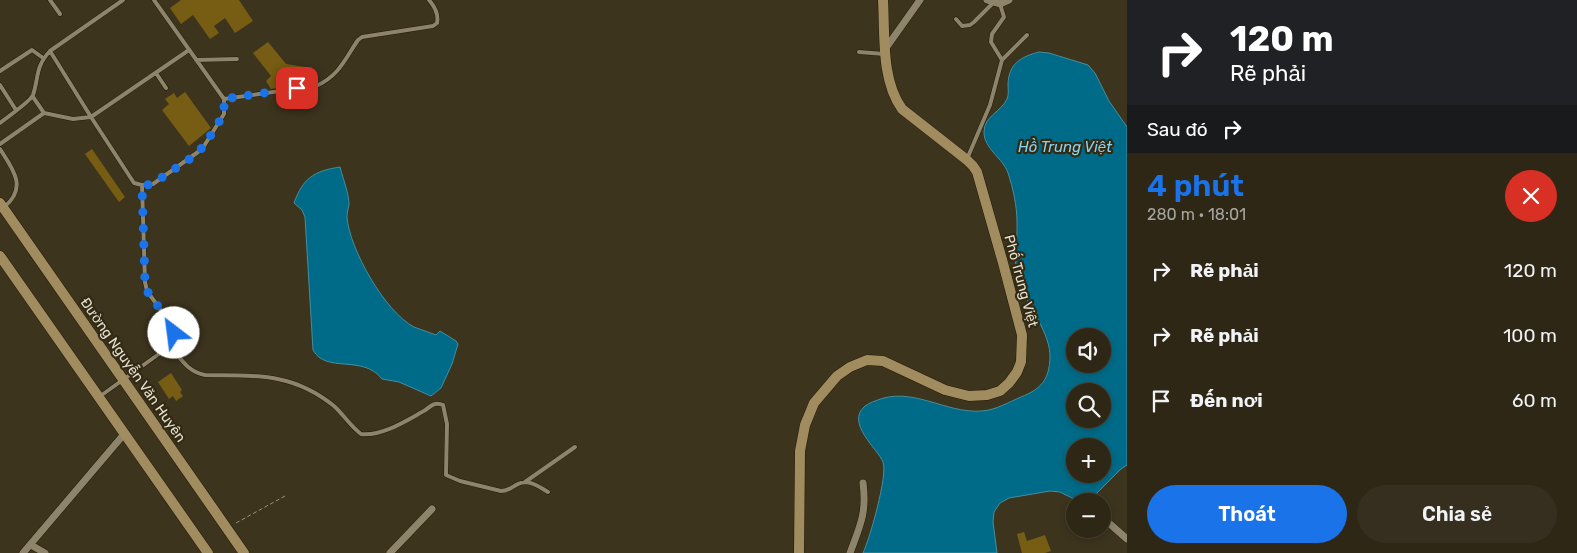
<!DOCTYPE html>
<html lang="vi">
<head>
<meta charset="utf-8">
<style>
	:root { --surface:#2e2716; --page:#362f1f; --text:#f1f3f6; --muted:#a7a5a1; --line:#494435; --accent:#1a73e8 }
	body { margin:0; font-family:Rubik,sans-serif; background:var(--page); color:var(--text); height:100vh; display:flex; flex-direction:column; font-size:19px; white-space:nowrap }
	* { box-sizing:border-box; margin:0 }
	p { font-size:16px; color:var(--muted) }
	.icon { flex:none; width:28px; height:28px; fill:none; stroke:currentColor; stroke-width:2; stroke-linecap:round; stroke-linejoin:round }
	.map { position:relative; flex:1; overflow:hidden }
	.sheet { display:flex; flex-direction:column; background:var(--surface); width:450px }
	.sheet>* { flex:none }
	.banner { background:#202124; color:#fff; overflow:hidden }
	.controls { position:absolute; left:1066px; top:328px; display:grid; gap:10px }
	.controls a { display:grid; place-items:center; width:45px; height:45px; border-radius:50%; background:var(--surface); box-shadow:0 2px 8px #0003,0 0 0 1px var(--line); font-size:25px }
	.pin { position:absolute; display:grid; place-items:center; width:42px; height:42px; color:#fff; margin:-21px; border-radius:10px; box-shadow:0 2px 8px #0006 }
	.me { position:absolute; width:55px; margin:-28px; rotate:330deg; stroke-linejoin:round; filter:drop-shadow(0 0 4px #0008) }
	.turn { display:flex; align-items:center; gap:18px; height:105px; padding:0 20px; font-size:22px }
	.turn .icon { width:65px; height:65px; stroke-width:2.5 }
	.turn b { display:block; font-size:35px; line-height:42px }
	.then { display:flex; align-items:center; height:48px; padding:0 20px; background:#0003; gap:10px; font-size:19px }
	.round { display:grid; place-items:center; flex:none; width:52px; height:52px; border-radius:26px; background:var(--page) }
	.headline { display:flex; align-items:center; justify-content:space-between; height:85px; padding:0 20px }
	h1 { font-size:30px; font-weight:600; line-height:38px; color:var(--accent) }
	.action { display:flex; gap:10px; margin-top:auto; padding:10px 20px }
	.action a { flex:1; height:58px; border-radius:30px; background:var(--accent); color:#fff; font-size:20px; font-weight:600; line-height:58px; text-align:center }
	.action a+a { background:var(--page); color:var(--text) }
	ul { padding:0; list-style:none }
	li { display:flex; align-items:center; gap:15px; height:65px; padding:0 20px }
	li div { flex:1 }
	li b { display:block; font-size:19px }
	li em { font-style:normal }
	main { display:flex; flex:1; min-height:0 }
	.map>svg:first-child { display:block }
	.water { fill:#006b88; stroke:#458e9e; fill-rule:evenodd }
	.building { fill:#775d13 }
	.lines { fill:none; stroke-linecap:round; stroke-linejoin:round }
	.lane-casing { stroke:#241b06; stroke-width:5 }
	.street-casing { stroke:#241b06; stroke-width:8 }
	.secondary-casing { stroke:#241b06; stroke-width:11 }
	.path { stroke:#98917f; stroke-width:1; stroke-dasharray:4 2.5; stroke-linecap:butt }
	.lane { stroke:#8e846b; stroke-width:4 }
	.street { stroke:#8e846b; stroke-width:7 }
	.secondary { stroke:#a18c60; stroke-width:10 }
	.route { stroke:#1a73e8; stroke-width:9; stroke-dasharray:0 16.2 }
	.labels { text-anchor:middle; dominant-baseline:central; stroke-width:4.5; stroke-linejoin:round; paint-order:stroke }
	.street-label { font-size:14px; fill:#e6e1d3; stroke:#332a14 }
	.water-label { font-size:15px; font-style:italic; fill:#86d4f2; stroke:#332a14 }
</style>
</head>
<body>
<main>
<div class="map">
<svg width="1127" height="553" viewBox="0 0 1127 553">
	<rect width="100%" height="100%" fill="#3d341e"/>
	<path class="water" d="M 1039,52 L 1049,53 L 1088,65 L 1095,73 L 1109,101 L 1127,127 L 1127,465 L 1121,469 L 1092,498 L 1078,501 L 1060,492 L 1050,491 L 1009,498 L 1000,503 L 994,512 L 993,522 L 997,553 L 863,553 C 870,538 888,475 883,462 C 878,449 845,423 865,406 C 868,404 872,402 875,401 C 912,385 945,414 982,411 C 996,410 1009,402 1021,397 C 1041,389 1049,380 1050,358 C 1051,333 1027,305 1019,282 C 1012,263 1018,241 1017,222 C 1017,206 1013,188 1008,173 C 1003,158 984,149 984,132 C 984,116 1001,112 1007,99 C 1009,95 1008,89 1008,84 C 1009,64 1020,57 1039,52 ZM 1075,336 L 1102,336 L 1102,364 L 1075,364 ZM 1075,391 L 1102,391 L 1102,419 L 1075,419 ZM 1075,446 L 1102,446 L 1102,474 L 1075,474 Z
		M 340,167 C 343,179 349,193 349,205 C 348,209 347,213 347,217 C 349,248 385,312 414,327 C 421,330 429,332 436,335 L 440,331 L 456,341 L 458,344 L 452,364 L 441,388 L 431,396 L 399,382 L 382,379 C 363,354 326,374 313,350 L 305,217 L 302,210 L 294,203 C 303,178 314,171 340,167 Z"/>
	<path class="building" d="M 181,0 L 239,0 L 253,21 L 235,33 L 225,18 L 214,26 L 219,33 L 210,39 L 193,15 L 181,24 L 170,8 Z
		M 268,42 L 286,64 L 312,68 L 310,83 L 285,81 L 277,88 L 271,89 L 266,81 L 271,76 L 253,53 Z
		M 185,92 L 211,128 L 189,146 L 162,110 L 169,104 L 165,99 L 174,93 L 177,98 Z
		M 92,149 L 125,197 L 119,202 L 85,154 Z
		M 171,373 L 182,390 L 180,392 L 183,396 L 176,401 L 173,396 L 169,399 L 158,382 Z
		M 1024,532 L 1027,541 L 1045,535 L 1051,551 L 1045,553 L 1022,553 L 1017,534 Z"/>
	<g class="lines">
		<defs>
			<path id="lane" d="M 50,0 L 60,14
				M 1000,4 L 1004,17 L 992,34 L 991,42 L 1002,60
				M 956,19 L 962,26 L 970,25 L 974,22 L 993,3
				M 50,51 L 91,117 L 134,183 L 142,185 L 153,184 L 198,152 L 204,146 L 224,114 L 224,99 L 154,0
				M 859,52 L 884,54
				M 196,60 L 237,59
				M 0,71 L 32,50 L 43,58
				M 156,73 L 166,88
				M 0,85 L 16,110
				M 33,97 L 44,113 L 73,119 L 91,117 L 189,50
				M 224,99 L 316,86 C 339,76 345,59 358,40 L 362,37 L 433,26 L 437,23 C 439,14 435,7 429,0
				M 0,123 C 7,117 30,102 33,95 C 39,77 35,67 50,51 L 123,0
				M 0,144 L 44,113
				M 0,149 C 13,169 28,188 4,207
				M 967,159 L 990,105 L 1002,60 L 1027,35
				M 170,346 C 181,359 188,372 205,375 C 256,376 292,372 334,406 C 344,415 350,426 361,434 C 382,436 404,422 422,412 C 427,410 430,405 435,404 C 439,403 439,404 443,405 L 447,424 L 446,475 L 460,481 L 501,491 C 508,491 511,488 516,485 C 528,478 538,486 548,492
				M 99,397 L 170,346 L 174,333 L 173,327 L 147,291 L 145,282 L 142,185
				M 525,482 L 575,447"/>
			<path id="street" d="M 987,0 L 1000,4 L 1009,0
				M 886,48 L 920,0
				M 1102,517 L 1127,539
				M 31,545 L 45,553
				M 23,553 L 125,433
				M 390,553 L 432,509
				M 850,553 C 860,526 867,513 863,483"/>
			<path id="secondary" d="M 0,203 L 244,553
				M 0,256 L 208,553
				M 799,553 L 800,451 L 805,425 L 814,403 L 837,376 L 850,367 L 867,360 L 883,361 L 945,390 L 969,396 L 987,395 L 1000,391 L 1009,383 L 1017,372 L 1021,362 L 1022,335 L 1003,263 L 977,172 L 973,166 L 967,160 L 902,109 C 881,80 885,35 883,0"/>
		</defs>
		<use href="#lane" class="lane-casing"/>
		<use href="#street" class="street-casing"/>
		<use href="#secondary" class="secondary-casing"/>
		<path class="path" d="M 236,523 L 285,496"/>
		<use href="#lane" class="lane"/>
		<use href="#street" class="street"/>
		<use href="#secondary" class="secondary"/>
	</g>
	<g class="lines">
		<path class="route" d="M 174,333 L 173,327 L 147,291 L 145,282 L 142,186 L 152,184 L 191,158 L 204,146 L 224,114 L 224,99 L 297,88"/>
	</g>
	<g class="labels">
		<g class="street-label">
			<text transform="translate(1021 281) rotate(75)">Phố Trung Việt</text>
			<text transform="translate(133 370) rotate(55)">Đường Nguyễn Văn Huyên</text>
		</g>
		<g class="water-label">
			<text x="1065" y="147">Hồ Trung Việt</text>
		</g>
	</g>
</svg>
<div class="controls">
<a><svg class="icon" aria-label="sound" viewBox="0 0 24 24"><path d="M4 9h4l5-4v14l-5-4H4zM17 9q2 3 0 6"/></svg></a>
<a><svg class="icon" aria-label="search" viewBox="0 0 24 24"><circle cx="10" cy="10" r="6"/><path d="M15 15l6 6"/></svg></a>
<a>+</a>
<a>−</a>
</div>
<div class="pin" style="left:297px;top:88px;background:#d93025"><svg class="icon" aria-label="arrive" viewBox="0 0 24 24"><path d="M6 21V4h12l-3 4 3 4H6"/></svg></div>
<svg class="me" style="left:174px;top:333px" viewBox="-20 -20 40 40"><circle r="19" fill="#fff"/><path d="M0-13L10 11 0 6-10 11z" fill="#1a73e8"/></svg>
</div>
<section class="sheet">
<div class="banner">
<div class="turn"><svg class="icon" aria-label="right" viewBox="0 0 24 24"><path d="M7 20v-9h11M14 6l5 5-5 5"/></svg><div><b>120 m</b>Rẽ phải</div></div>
<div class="then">Sau đó<svg class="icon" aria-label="right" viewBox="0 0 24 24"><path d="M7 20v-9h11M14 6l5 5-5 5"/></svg></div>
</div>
<div class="headline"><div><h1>4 phút</h1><p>280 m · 18:01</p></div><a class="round" style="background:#d93025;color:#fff"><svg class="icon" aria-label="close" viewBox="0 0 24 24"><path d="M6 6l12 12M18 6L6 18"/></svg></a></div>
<ul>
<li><svg class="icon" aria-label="right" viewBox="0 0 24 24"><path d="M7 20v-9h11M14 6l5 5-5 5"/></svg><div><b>Rẽ phải</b></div><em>120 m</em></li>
<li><svg class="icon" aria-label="right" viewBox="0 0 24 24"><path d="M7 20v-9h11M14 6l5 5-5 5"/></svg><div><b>Rẽ phải</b></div><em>100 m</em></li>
<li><svg class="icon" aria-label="arrive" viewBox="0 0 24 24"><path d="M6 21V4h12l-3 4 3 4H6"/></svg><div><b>Đến nơi</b></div><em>60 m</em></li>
</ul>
<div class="action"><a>Thoát</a><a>Chia sẻ</a></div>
</section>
</main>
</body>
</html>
